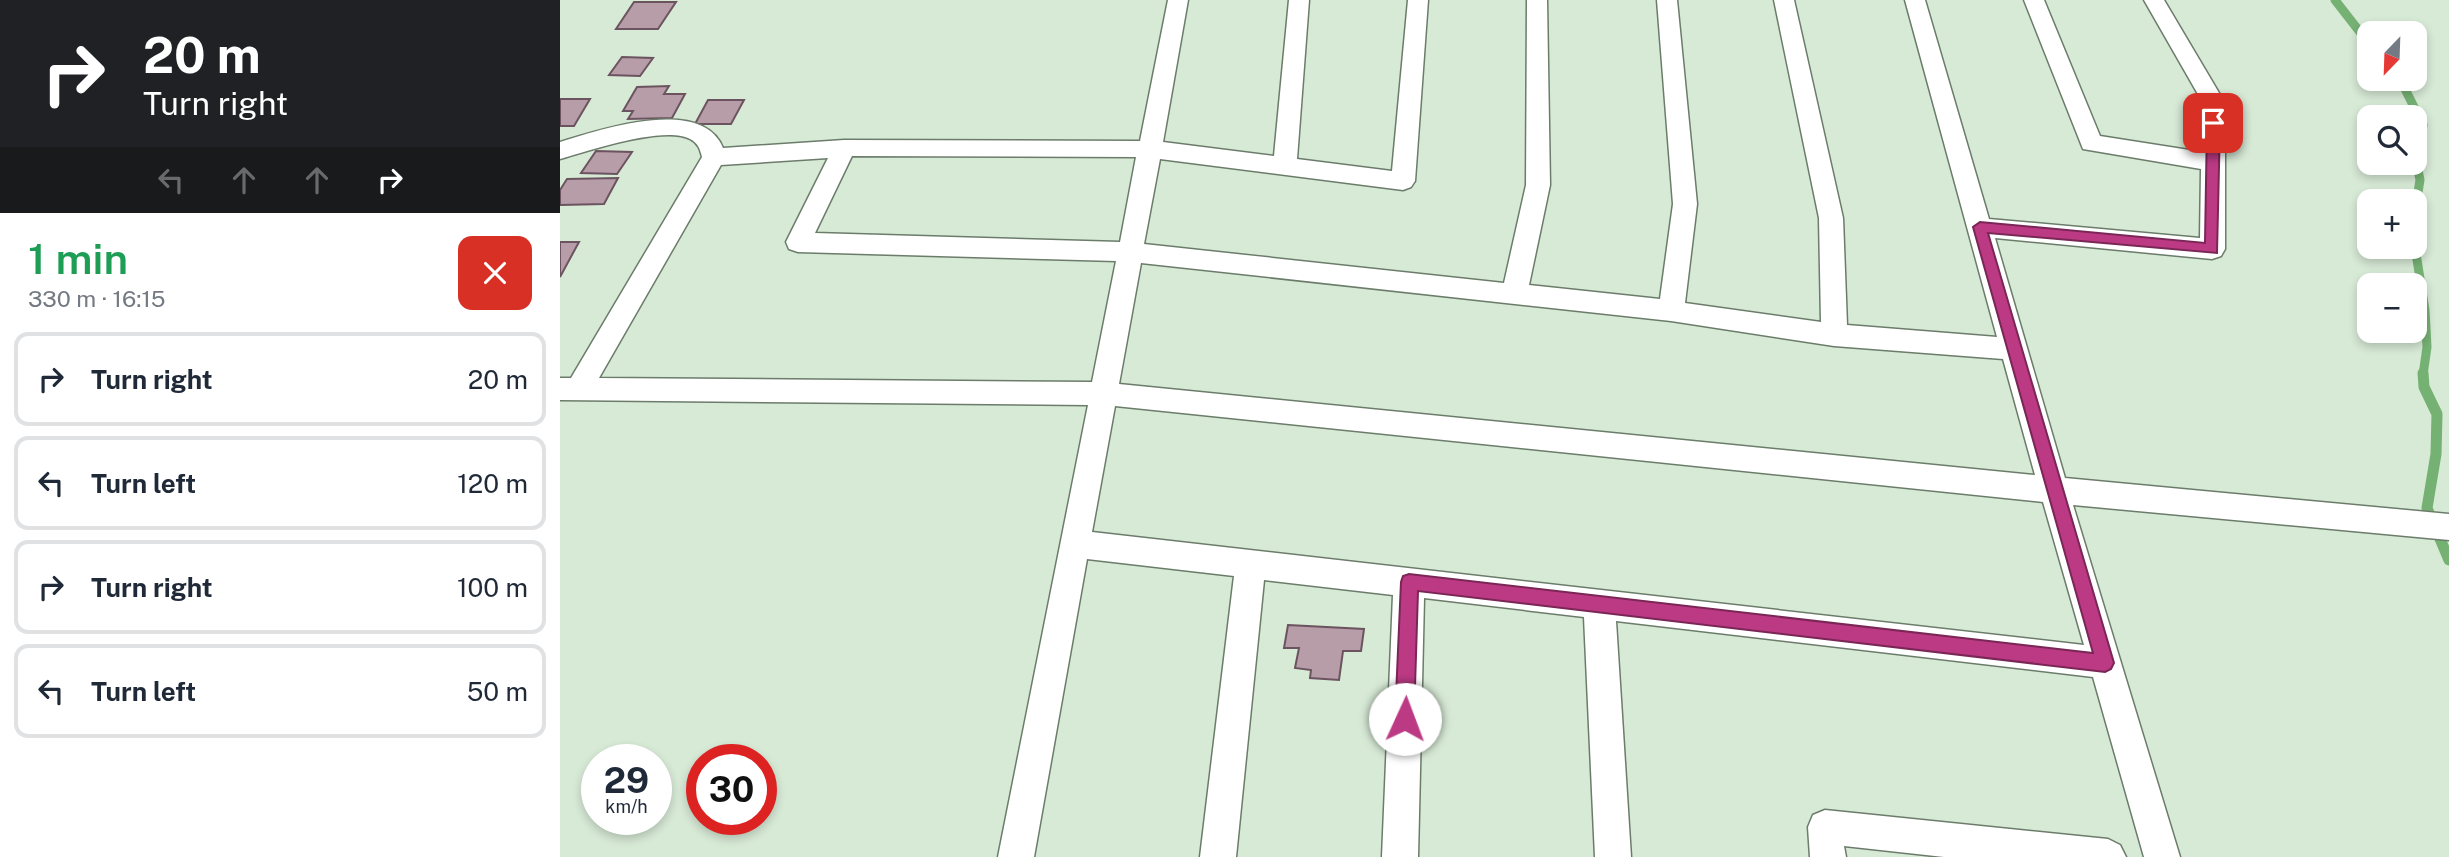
<!DOCTYPE html>
<html lang="en">
<head>
<meta charset="utf-8">
<style>
	:root { --surface:#fff; --page:#f2f2f3; --text:#1f2937; --muted:#747a83; --line:#e0e1e3 }
	body { margin:0; font-family:"Public Sans",sans-serif; background:var(--page); color:var(--text); height:100vh; display:flex; flex-direction:column; font-size:26px; white-space:nowrap }
	* { box-sizing:border-box; margin:0 }
	p { font-size:23px; color:var(--muted) }
	.icon { flex:none; width:38px; height:38px; fill:none; stroke:currentColor; stroke-width:2; stroke-linecap:round; stroke-linejoin:round }
	.map { position:relative; flex:1; overflow:hidden }
	.sheet { display:flex; flex-direction:column; background:var(--surface); width:560px }
	.sheet>* { flex:none }
	.hud { background:#202124; color:#fff; overflow:hidden }
	.needle { width:46px; rotate:203deg }
	.tools { position:absolute; left:1797px; top:21px; display:grid; gap:14px }
	.tools a { display:grid; place-items:center; width:70px; height:70px; border-radius:14px; background:var(--surface); box-shadow:0 4px 10px #0003; font-size:35px }
	.speed { position:absolute; left:21px; top:744px; display:flex; gap:14px; font-size:35px; font-weight:700; text-align:center }
	.speed>* { display:grid; place-content:center; width:91px; height:91px; border-radius:50%; background:var(--surface); box-shadow:0 4px 10px #0003; line-height:1 }
	.speed small { font-size:18px; font-weight:400 }
	.speed .limit { border:10px solid #d22; background:#fff; color:#111 }
	.pin { position:absolute; display:grid; place-items:center; width:60px; height:60px; color:#fff; margin:-30px; border-radius:14px; box-shadow:0 4px 10px #0006 }
	.me { position:absolute; width:77px; margin:-38px; rotate:2deg; stroke-linejoin:round; filter:drop-shadow(0 0 5px #0008) }
	.turn { display:flex; align-items:center; gap:24px; height:147px; padding:0 28px; font-size:32px }
	.turn .icon { width:91px; height:91px; stroke-width:2.5 }
	.turn b { display:block; font-size:49px; line-height:60px }
	.lanes { display:flex; align-items:center; height:66px; padding:0 28px; background:#0003; justify-content:center; gap:35px; direction:ltr }
	.lanes .off { opacity:.35 }
	.round { display:grid; place-items:center; flex:none; width:74px; height:74px; border-radius:14px; background:var(--page) }
	.head { display:flex; align-items:center; justify-content:space-between; height:119px; padding:0 28px }
	h1 { font-size:42px; font-weight:600; line-height:52px; color:#1e9e55 }
	ul { padding:0; list-style:none }
	li { display:flex; align-items:center; gap:21px; height:94px; margin:0 14px 10px; padding:0 14px; border:4px solid var(--line); border-radius:14px }
	li div { flex:1 }
	li b { display:block; font-size:26px }
	li em { font-style:normal }
	main { display:flex; flex:1; min-height:0 }
	.map>svg:first-child { display:block }
	.lines { fill:none; stroke-linecap:round; stroke-linejoin:round }
	.stream-far1 { stroke:#76b174; stroke-width:9 }
	.stream { stroke:#76b174; stroke-width:11 }
	.building { fill:#b79da8; stroke:#6b545f; stroke-width:2 }
	.minor-casing { stroke:#6b7c6a; stroke-width:3 }
	.minor { fill:#fff; fill-rule:evenodd }
	.route { fill:#bc3a84; stroke:#7a2656; stroke-width:2 }
</style>
</head>
<body>
<main>
<section class="sheet">
<div class="hud">
<div class="turn"><svg class="icon" aria-label="right" viewBox="0 0 24 24"><path d="M7 20v-9h11M14 6l5 5-5 5"/></svg><div><b>20 m</b>Turn right</div></div>
<div class="lanes"><svg class="icon off" aria-label="left" viewBox="0 0 24 24"><path d="M17 20v-9H6M10 6l-5 5 5 5"/></svg><svg class="icon off" aria-label="ahead" viewBox="0 0 24 24"><path d="M12 20V5M6 11l6-6 6 6"/></svg><svg class="icon off" aria-label="ahead" viewBox="0 0 24 24"><path d="M12 20V5M6 11l6-6 6 6"/></svg><svg class="icon" aria-label="right" viewBox="0 0 24 24"><path d="M7 20v-9h11M14 6l5 5-5 5"/></svg></div>
</div>
<div class="head"><div><h1>1 min</h1><p>330 m · 16:15</p></div><a class="round" style="background:#d93025;color:#fff"><svg class="icon" aria-label="close" viewBox="0 0 24 24"><path d="M6 6l12 12M18 6L6 18"/></svg></a></div>
<ul>
<li><svg class="icon" aria-label="right" viewBox="0 0 24 24"><path d="M7 20v-9h11M14 6l5 5-5 5"/></svg><div><b>Turn right</b></div><em>20 m</em></li>
<li><svg class="icon" aria-label="left" viewBox="0 0 24 24"><path d="M17 20v-9H6M10 6l-5 5 5 5"/></svg><div><b>Turn left</b></div><em>120 m</em></li>
<li><svg class="icon" aria-label="right" viewBox="0 0 24 24"><path d="M7 20v-9h11M14 6l5 5-5 5"/></svg><div><b>Turn right</b></div><em>100 m</em></li>
<li><svg class="icon" aria-label="left" viewBox="0 0 24 24"><path d="M17 20v-9H6M10 6l-5 5 5 5"/></svg><div><b>Turn left</b></div><em>50 m</em></li>
</ul>
</section>
<div class="map">
<svg width="1889" height="857" viewBox="0 0 1889 857">
	<rect width="100%" height="100%" fill="#d7ead6"/>
	<g class="lines">
		<path class="stream-far1" d="M 1775,0 L 1810,45
			M 1840,79 L 1863,125 L 1856,160 L 1860,180 L 1855,211
			M 1855,247 L 1865,310 L 1867,347 L 1863,375"/>
		<path class="stream" d="M 1863,373 L 1864,387 L 1877,414 L 1876,454 L 1867,508 L 1889,560"/>
	</g>
	<path class="building" d="M 74,2 L 116,2 L 98,29 L 56,29 Z
		M 62,57 L 93,58 L 80,76 L 49,75 Z
		M 109,86 L 104,94 L 125,94 L 112,118 L 68,119 L 73,111 L 63,111 L 77,87 Z
		M 0,99 L 30,99 L 14,126 L 0,126 Z
		M 148,100 L 184,100 L 171,124 L 135,124 Z
		M 36,151 L 72,152 L 57,174 L 21,173 Z
		M 58,178 L 44,204 L 0,205 L 0,190 L 7,179 Z
		M 0,242 L 19,242 L 0,277 Z
		M 728,625 L 804,629 L 801,651 L 783,651 L 779,680 L 750,678 L 751,670 L 735,668 L 739,648 L 724,648 Z"/>
	<g class="lines">
		<defs>
			<path id="minor" d="M 608,0 L 628,0 L 603,142 L 714,156 L 729,0 L 749,0 L 737,159 L 832,171 L 848,0 L 868,0 L 855,181 L 851,187 L 843,190 L 600,159 L 584,244 L 944,283 L 966,185 L 967,0 L 987,0 L 990,185 L 969,285 L 1100,299 L 1113,204 L 1097,0 L 1117,0 L 1137,204 L 1125,303 L 1261,322 L 1259,218 L 1214,0 L 1234,0 L 1283,218 L 1287,325 L 1437,337 L 1345,0 L 1365,0 L 1429,219 L 1640,238 L 1641,169 L 1523,149 L 1464,0 L 1484,0 L 1540,136 L 1642,152 L 1643,103 L 1584,0 L 1604,0 L 1665,103 L 1665,249 L 1661,256 L 1652,259 L 1435,238 L 1505,478 L 1889,514 L 1889,540 L 1513,505 L 1620,857 L 1584,857 L 1533,677 L 1056,621 L 1071,857 L 1035,857 L 1024,617 L 864,598 L 858,857 L 822,857 L 833,595 L 704,580 L 676,857 L 640,857 L 674,576 L 527,559 L 474,857 L 438,857 L 528,405 L 0,400 L 0,378 L 11,378 L 142,157 C 140,149 138,143 130,139 C 105,125 27,151 0,159 L 0,142 C 39,130 142,95 163,148 L 284,140 L 580,141 ZM 292,156 L 576,157 L 560,242 L 255,233 ZM 268,158 L 226,242 L 229,249 L 238,252 L 556,261 L 532,382 L 39,378 L 161,165 ZM 581,263 L 1111,321 L 1274,346 L 1443,359 L 1475,475 L 559,384 ZM 555,406 L 1483,502 L 1524,645 L 532,532 Z
				M 1265,810 L 1548,839 L 1560,845 L 1566,857 L 1384,857 L 1284,846 L 1286,857 L 1250,857 L 1248,827 L 1253,815 Z"/>
		</defs>
		<use href="#minor" class="minor-casing"/>
		<use href="#minor" class="minor"/>
	</g>
	<path class="route" d="M 1653,118 L 1660,123 L 1657,253 L 1428,233 L 1554,663 L 1551,669 L 1545,672 L 858,591 L 854,719 L 851,726 L 845,729 L 838,726 L 835,719 L 841,582 L 843,576 L 849,574 L 1533,653 L 1413,227 L 1420,222 L 1645,243 L 1647,123 Z"/>
</svg>
<div class="tools">
<a><svg class="needle" viewBox="-14 -14 28 28"><path d="M0-13l5 13h-10z" fill="#e53935"/><path d="M0 13l5-13h-10z" fill="#747a83"/></svg></a>
<a><svg class="icon" aria-label="search" viewBox="0 0 24 24"><circle cx="10" cy="10" r="6"/><path d="M15 15l6 6"/></svg></a>
<a>+</a>
<a>−</a>
</div>
<div class="speed"><div>29<small>km/h</small></div><div class="limit">30</div></div>
<div class="pin" style="left:1653px;top:123px;background:#d93025"><svg class="icon" aria-label="arrive" viewBox="0 0 24 24"><path d="M6 21V4h12l-3 4 3 4H6"/></svg></div>
<svg class="me" style="left:845px;top:719px" viewBox="-20 -20 40 40"><circle r="19" fill="#fff"/><path d="M0-13L10 11 0 6-10 11z" fill="#bc3a84"/></svg>
</div>
</main>
</body>
</html>
